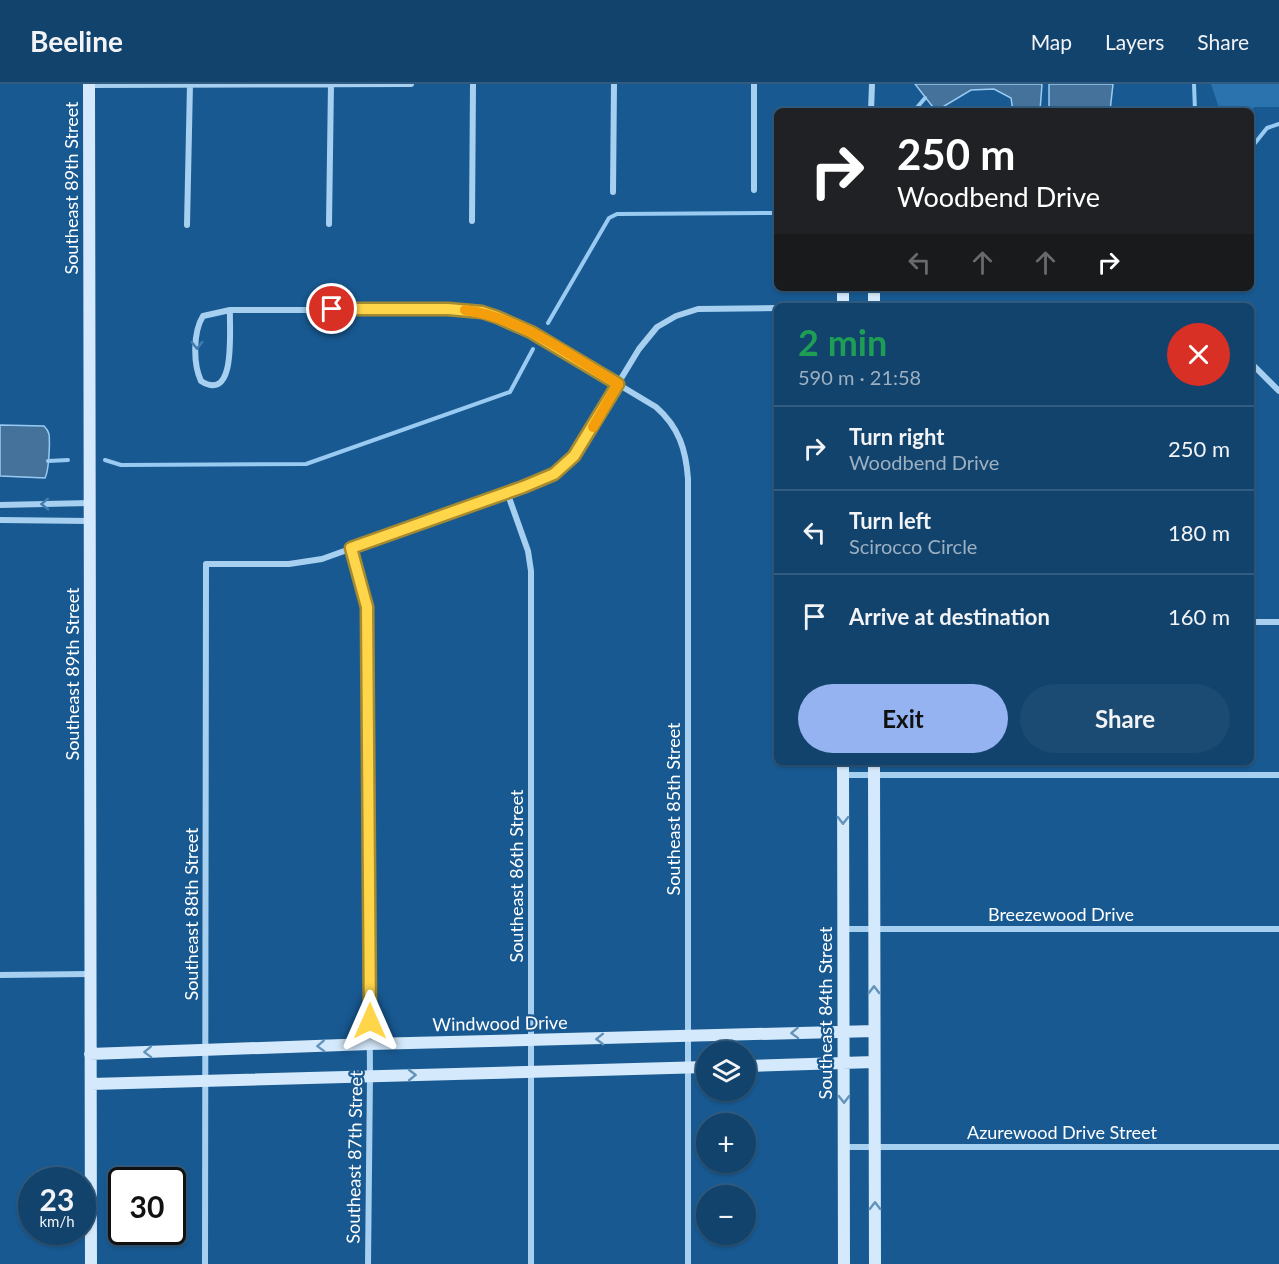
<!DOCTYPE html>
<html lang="en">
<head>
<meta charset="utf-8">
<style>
	:root { --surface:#12436d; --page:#1b4a72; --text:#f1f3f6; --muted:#9cb0c2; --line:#315c80; --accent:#95b2f1 }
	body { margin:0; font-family:Lato,sans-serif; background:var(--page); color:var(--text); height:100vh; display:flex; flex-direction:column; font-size:22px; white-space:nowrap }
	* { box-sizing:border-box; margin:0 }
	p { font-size:20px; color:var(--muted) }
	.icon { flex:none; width:33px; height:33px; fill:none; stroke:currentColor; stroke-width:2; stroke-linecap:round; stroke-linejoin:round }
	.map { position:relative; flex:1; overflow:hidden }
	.side { position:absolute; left:774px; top:219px; width:480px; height:462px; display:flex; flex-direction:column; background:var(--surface); border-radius:9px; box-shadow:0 2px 4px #0004,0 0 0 2px var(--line) }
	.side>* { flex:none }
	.top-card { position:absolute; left:774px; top:24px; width:480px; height:183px; border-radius:9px; box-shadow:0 2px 4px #0004,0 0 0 2px var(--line); background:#202124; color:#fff; overflow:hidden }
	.controls { position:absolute; left:696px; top:957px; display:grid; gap:12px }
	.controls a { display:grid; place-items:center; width:60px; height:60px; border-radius:50%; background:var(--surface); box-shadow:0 2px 4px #0004,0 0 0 2px var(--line); font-size:30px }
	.speed { position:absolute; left:18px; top:1083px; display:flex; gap:12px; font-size:30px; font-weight:700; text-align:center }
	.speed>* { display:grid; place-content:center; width:78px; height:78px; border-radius:50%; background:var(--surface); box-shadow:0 2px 4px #0004,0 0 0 2px var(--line); line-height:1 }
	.speed small { font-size:15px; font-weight:400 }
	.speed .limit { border:3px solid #111; border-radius:9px; background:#fff; color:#111 }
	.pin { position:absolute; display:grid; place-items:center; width:51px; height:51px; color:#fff; margin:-26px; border:3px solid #fff; border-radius:50%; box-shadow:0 2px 6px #0007 }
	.me { position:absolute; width:66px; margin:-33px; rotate:0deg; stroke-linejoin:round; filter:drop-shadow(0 0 4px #0008) }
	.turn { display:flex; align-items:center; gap:21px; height:126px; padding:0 24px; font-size:27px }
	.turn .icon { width:78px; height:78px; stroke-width:2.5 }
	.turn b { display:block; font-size:42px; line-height:51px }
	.lanes { display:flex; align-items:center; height:57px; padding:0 24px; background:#0003; justify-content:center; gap:30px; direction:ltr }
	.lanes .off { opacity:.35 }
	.round { display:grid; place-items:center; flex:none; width:63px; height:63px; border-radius:32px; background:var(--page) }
	.headline { display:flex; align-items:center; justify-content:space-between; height:102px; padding:0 24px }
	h1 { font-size:36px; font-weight:700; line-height:45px; color:#1e9e55 }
	.cta { display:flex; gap:12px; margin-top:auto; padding:12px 24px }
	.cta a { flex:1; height:69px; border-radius:36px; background:var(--accent); color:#111; font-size:24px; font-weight:700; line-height:69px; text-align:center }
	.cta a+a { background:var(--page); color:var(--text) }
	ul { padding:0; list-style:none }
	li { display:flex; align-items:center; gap:18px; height:84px; padding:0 24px; border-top:2px solid var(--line) }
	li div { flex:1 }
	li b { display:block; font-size:22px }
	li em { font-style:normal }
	header { display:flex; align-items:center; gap:36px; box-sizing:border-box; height:84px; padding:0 30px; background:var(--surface); border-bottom:2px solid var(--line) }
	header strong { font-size:28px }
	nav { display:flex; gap:33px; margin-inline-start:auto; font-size:21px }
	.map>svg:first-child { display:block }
	.green { fill:#2a73af }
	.water { fill:#44729a; stroke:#99cbf2; stroke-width:1.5 }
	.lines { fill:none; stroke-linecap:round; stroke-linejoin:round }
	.stream { stroke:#99cbf2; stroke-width:4 }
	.street { stroke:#a6cff0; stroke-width:6 }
	.secondary { stroke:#d4e9fb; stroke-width:12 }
	.oneway { stroke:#437cae }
	.oneway2 { stroke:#6393bb }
	.route-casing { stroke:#a68a30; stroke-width:15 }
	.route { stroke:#ffd54a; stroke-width:10 }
	.slow { stroke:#f59e0b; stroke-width:10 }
	.labels { text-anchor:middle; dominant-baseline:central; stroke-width:4.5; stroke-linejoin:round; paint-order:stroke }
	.street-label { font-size:18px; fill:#fff; stroke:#185991 }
</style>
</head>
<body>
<header>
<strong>Beeline</strong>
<nav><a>Map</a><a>Layers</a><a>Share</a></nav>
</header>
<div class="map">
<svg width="1279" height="1180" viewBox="0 0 1279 1180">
	<rect width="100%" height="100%" fill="#185991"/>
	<path class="green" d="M 1211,0 L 1279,0 L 1279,23 L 1254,23 L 1251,29 L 1251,27 L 1220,27 Z"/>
	<path class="water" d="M 915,0 L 1042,0 L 1040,27 L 1013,27 L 1011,14 L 994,5 L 971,6 L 936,27 Z
		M 1049,0 L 1113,0 L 1110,27 L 1049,27 Z
		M 0,341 L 44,342 C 47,345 48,346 49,350 C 50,359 49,387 45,394 L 0,392 Z"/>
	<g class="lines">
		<path class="stream" d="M 1194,0 L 1195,27
			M 914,27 L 925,14
			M 1251,64 L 1267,44 L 1279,40
			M 548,239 L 609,134 L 617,130 L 777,129
			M 105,376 L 121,381 L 306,380 L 510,308 L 533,265
			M 48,377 L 68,376"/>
		<path class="street" d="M 89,1 L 411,0
			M 871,27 L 872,0
			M 754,106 L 754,0
			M 613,108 L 614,0
			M 472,137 L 473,0
			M 329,140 L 331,0
			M 187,141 L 190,0
			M 230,226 C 229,245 237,320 201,297 C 193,280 193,248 203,232 L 230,226 L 466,226 L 497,233 L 531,248 L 656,323 C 679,343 686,366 688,395 L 688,1180
			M 1251,279 L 1279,307
			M 507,408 L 528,467 L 531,487 L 531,1180
			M 0,421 L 90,419
			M 0,436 L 89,437
			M 351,464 L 367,523 L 370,992 L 368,1180
			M 1251,538 L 1279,538
			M 843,691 L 1279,691
			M 844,845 L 1279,845
			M 0,891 L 90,890
			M 844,1063 L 1279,1063
			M 205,1180 L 206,480 L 289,480 L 322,475 L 539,397 L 554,390 L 574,372 L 639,265 L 657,243 L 676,232 L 698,225 L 777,224"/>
		<path class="secondary" d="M 89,0 L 91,1180
			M 843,204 L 843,222
			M 874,222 L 874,204
			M 843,678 L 844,1180
			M 874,678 L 875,1180
			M 90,970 L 370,960 L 874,947
			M 746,982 L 874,978
			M 91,1000 L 706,983"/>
	</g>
	<defs><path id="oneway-chevron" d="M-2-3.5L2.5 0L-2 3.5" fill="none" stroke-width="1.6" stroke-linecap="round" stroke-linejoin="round" transform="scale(1.5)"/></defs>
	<g class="oneway">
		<use href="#oneway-chevron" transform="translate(197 261) rotate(90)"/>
		<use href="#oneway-chevron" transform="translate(45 420) rotate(179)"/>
	</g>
	<g class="oneway2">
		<use href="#oneway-chevron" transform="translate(843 736) rotate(90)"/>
		<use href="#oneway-chevron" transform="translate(874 906) rotate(-90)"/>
		<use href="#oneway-chevron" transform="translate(795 949) rotate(178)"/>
		<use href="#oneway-chevron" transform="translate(600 955) rotate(179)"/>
		<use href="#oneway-chevron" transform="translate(321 962) rotate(178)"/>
		<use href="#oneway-chevron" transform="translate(148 968) rotate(178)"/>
		<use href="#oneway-chevron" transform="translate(412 991) rotate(-1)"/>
		<use href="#oneway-chevron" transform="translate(844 1015) rotate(89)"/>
		<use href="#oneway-chevron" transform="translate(875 1122) rotate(-90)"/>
	</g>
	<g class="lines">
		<defs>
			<path id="route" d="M 332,225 L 448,225 L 482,228 L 497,233 L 531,248 L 618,300 L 574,372 L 554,390 L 523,403 L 351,464 L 367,523 L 370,937"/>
		</defs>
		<use href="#route" class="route-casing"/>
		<use href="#route" class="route"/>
		<path class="slow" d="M 465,226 C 522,234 570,272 618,300 L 593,343"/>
	</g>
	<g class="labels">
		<g class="street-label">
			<text transform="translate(71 104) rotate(-90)">Southeast 89th Street</text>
			<text transform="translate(72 590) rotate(-90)">Southeast 89th Street</text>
			<text transform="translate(673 725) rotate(-90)">Southeast 85th Street</text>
			<text transform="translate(516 792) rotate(-90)">Southeast 86th Street</text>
			<text transform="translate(191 830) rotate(-90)">Southeast 88th Street</text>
			<text x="1061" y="830">Breezewood Drive</text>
			<text transform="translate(825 929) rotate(-90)">Southeast 84th Street</text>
			<text transform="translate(500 939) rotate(-1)">Windwood Drive</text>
			<text x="1062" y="1048">Azurewood Drive Street</text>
			<text transform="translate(354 1073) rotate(-89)">Southeast 87th Street</text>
		</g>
	</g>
</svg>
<div class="controls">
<a><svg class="icon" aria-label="layers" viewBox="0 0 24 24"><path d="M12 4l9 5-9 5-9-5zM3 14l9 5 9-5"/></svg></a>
<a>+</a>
<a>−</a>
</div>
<div class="speed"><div>23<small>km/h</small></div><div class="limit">30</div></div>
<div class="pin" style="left:332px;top:225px;background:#d93025"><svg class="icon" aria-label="arrive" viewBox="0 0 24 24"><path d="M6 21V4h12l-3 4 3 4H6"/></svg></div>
<svg class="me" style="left:370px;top:937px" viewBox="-20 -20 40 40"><path d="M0-17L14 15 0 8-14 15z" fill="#ffd54a" stroke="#fff" stroke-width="4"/></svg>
<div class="top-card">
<div class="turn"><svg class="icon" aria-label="right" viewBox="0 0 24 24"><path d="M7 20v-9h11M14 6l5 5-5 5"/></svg><div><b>250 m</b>Woodbend Drive</div></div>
<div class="lanes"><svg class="icon off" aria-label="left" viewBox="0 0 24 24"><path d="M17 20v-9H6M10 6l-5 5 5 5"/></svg><svg class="icon off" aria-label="ahead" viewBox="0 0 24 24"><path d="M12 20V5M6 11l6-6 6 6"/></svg><svg class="icon off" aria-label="ahead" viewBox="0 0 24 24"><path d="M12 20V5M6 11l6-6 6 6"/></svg><svg class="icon" aria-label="right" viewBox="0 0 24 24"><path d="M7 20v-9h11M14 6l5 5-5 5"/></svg></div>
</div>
<section class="side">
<div class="headline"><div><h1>2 min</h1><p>590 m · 21:58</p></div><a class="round" style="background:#d93025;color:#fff"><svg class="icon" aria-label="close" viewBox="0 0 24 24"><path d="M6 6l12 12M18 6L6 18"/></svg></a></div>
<ul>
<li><svg class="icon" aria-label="right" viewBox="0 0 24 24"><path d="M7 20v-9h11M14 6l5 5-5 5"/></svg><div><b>Turn right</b><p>Woodbend Drive</p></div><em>250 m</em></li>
<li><svg class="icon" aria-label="left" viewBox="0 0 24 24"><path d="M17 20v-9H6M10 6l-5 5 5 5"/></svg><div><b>Turn left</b><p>Scirocco Circle</p></div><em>180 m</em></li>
<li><svg class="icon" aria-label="arrive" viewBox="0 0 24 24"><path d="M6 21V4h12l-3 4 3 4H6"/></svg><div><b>Arrive at destination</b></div><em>160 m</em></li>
</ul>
<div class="cta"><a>Exit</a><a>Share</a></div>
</section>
</div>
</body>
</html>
